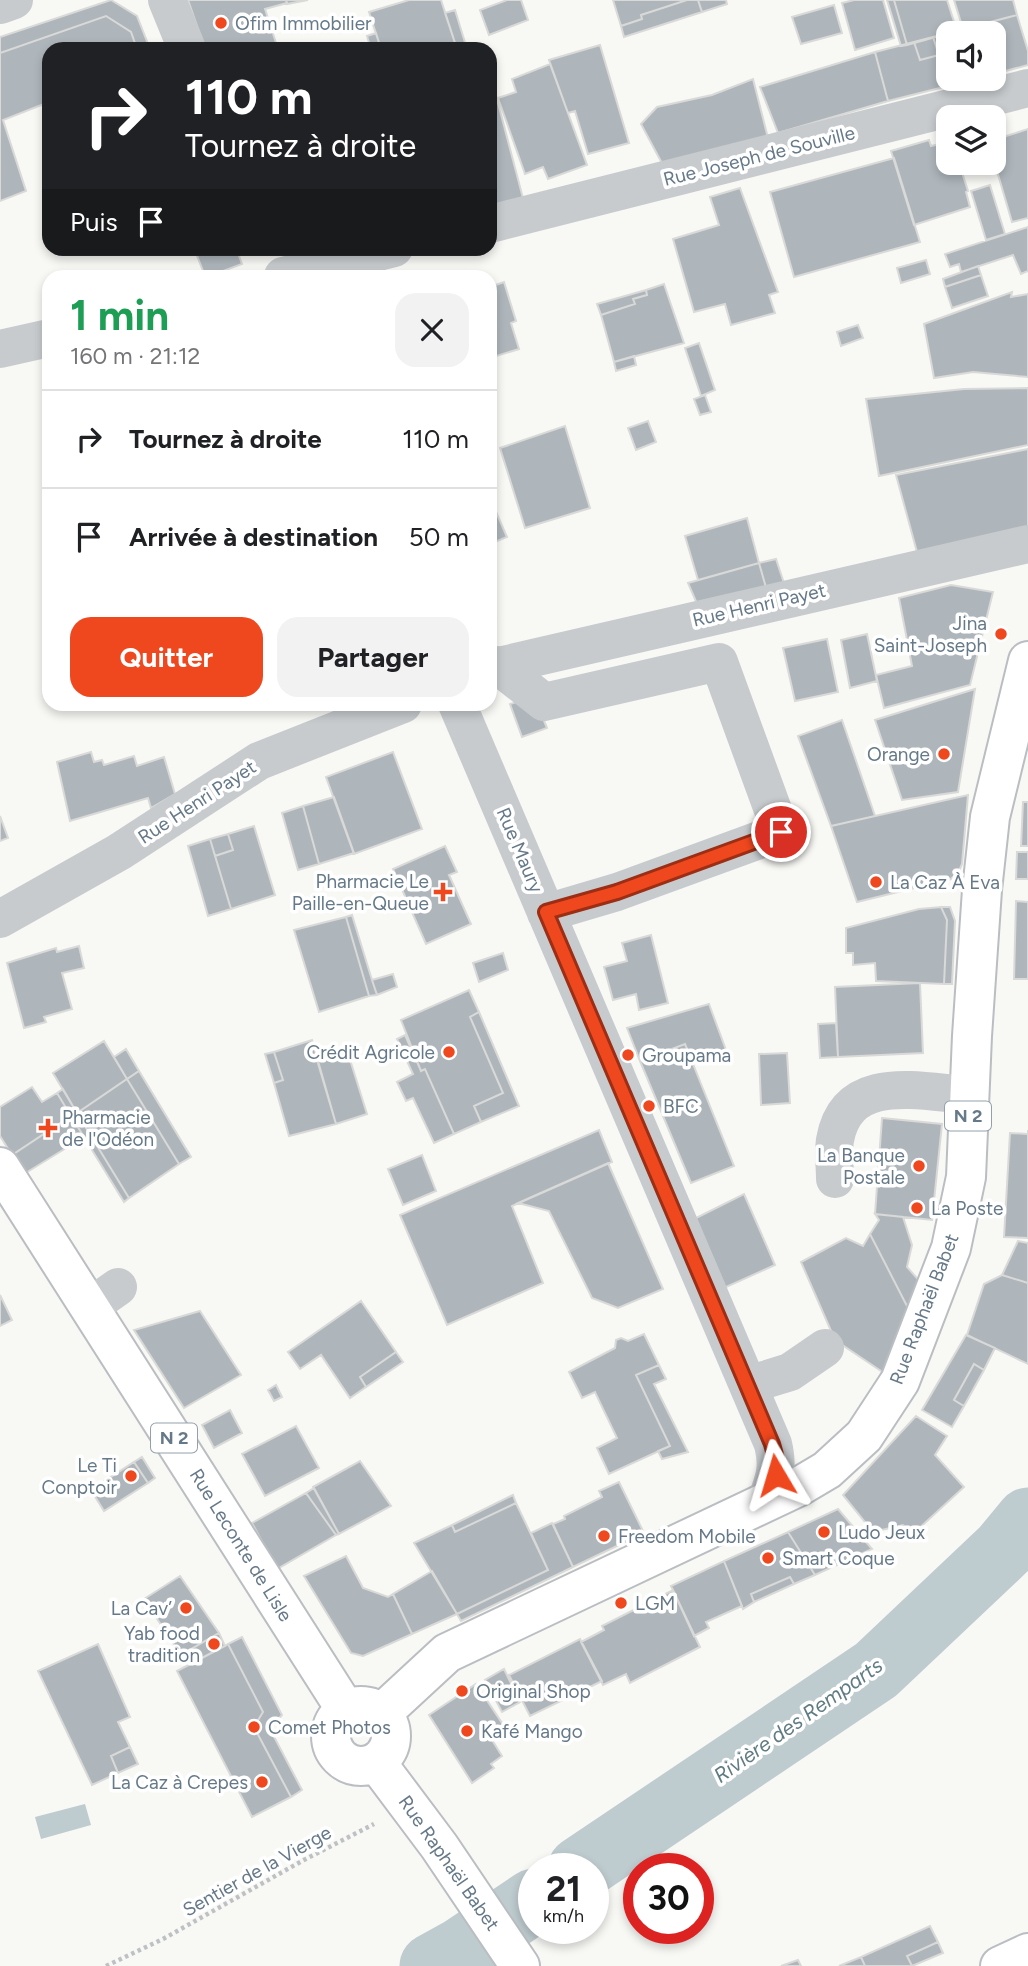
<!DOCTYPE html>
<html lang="fr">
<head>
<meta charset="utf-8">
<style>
	:root { --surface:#fff; --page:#f2f2f2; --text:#202124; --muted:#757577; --line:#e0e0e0; --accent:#ef471e }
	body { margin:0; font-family:Figtree,sans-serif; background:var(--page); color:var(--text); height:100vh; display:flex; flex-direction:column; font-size:26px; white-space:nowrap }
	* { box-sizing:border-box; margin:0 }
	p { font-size:23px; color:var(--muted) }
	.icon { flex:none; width:38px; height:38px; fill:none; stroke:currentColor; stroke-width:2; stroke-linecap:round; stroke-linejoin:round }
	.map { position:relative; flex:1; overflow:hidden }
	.details { position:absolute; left:42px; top:270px; width:455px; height:441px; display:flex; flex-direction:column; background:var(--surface); border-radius:21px; box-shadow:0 4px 10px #0003 }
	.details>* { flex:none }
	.hud { position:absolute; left:42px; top:42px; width:455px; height:214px; border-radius:21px; box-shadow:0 4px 10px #0003; background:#202124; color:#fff; overflow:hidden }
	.buttons { position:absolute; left:936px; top:21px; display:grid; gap:14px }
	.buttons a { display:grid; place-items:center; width:70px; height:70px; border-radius:14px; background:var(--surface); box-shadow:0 4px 10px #0003; font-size:35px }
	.speed { position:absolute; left:518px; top:1853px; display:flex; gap:14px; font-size:35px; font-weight:700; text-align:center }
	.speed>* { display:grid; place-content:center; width:91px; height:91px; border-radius:50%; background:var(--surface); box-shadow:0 4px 10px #0003; line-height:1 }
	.speed small { font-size:18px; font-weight:400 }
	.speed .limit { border:10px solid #d22; background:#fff; color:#111 }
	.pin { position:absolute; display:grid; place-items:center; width:60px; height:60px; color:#fff; margin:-30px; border:4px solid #fff; border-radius:50%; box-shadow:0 2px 7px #0007 }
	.me { position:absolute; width:77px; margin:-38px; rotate:353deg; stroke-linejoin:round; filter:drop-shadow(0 0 5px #0008) }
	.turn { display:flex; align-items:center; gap:24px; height:147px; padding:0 28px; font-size:32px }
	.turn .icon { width:91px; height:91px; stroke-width:2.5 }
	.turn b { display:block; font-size:49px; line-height:60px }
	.then { display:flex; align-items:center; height:66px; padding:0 28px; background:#0003; gap:14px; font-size:26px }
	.round { display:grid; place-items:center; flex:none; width:74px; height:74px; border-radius:21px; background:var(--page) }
	.head { display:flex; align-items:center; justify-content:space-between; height:119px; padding:0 28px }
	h1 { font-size:42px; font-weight:700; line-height:52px; color:#1e9e55 }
	.action { display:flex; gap:14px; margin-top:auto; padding:14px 28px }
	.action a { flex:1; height:80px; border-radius:21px; background:var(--accent); color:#fff; font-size:28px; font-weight:700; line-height:80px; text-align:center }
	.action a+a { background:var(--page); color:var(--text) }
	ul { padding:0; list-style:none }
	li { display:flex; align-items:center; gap:21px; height:98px; padding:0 28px; border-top:2px solid var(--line) }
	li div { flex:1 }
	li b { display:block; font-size:26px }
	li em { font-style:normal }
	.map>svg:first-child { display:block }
	.water { fill:#becbcf }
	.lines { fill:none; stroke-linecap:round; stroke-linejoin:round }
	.river { stroke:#becbcf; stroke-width:65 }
	.building { fill:#aeb6bc; stroke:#d9d9d7; stroke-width:2 }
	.major-casing { stroke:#babec2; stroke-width:42 }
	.path { stroke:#bec1c3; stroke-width:4.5; stroke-dasharray:3.5 3.5; stroke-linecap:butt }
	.minor { stroke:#c7cbce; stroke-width:38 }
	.major { stroke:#fff; stroke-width:38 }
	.route-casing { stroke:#9b2e14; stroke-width:18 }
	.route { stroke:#ef471e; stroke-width:12 }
	.poi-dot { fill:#ef471e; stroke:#fff; stroke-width:2.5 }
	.labels { text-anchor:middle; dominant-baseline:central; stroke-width:7; stroke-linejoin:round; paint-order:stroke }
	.shield { fill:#fff; stroke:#93a1ac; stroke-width:2 }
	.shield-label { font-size:18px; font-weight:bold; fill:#657988 }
	.poi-label { font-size:19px; fill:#657988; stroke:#fff; text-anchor:start }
	.street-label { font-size:19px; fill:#657988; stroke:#fff }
	.water-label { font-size:21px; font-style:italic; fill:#607b83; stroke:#fff }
</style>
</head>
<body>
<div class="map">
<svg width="1028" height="1966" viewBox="0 0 1028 1966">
	<rect width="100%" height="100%" fill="#f8f8f5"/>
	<path class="water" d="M 85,1804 L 91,1825 L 41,1839 L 35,1817 Z"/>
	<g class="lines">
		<path class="river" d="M 580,1869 L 876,1670 L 1004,1549 L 1028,1520
			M 432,1966 L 461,1950 L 534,1901"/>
	</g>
	<path class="building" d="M 111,0 L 137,16 L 150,49 L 137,49 L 131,32 L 106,16 L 0,53 L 0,37 Z
		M 188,0 L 286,0 L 287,3 L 265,9 L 278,49 L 205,49 Z
		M 286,0 L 308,0 L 287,4 Z
		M 409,0 L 441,0 L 457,49 L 381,49 L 369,12 Z
		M 507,0 L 521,0 L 528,20 L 489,35 L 480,10 Z
		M 613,0 L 687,0 L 641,15 L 642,19 L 621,26 Z
		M 687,0 L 698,0 L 702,12 L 624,37 L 621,26 L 642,19 L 641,15 Z
		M 698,0 L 726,0 L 727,4 L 702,12 Z
		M 854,0 L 883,0 L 894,38 L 855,50 L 842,3 Z
		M 887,0 L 894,0 L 907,45 L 901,46 Z
		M 894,0 L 947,0 L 957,31 L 907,45 Z
		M 954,0 L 1013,0 L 1017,15 L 963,29 Z
		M 834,5 L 842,33 L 801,44 L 792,17 Z
		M 455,10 L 467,49 L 457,49 L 445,13 Z
		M 1017,15 L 1028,51 L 1028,65 L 994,74 L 994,33 L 949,33 Z
		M 106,16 L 131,32 L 137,49 L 49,49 L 49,102 L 3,120 L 26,191 L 0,201 L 0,53 Z
		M 376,33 L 381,49 L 371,49 L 367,36 Z
		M 949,33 L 948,52 L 939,55 L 933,37 Z
		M 933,37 L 939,55 L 920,60 L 914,42 Z
		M 914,42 L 920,60 L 939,55 L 948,86 L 888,101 L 875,52 Z
		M 600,45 L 629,143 L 588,154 L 575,111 L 568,113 L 549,60 Z
		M 875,52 L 888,101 L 778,133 L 760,87 Z
		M 948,52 L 948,79 L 975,79 L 948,86 L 939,55 Z
		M 550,64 L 587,165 L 548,179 L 543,167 L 525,174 L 498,98 L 516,92 L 512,79 Z
		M 753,79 L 768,138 L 664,167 L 641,124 L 657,107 L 712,95 Z
		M 493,84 L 524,202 L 490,212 L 490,85 Z
		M 1028,129 L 1028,218 L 1012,222 L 994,161 L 994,140 Z
		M 929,140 L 931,146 L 948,142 L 948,163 L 959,163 L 968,191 L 966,192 L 970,207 L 914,225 L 891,151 Z
		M 894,158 L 920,242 L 794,277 L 770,192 Z
		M 990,185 L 1005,234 L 986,240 L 971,191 Z
		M 740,188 L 778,292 L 769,295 L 775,313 L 731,325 L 725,304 L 694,312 L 673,239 L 719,225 L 710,197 Z
		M 1028,227 L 1028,271 L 1021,274 L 1013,255 L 961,272 L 959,264 L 950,267 L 945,254 Z
		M 194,248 L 236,248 L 242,264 L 210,276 L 205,276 Z
		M 926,260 L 930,274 L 901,283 L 897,268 Z
		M 978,266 L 981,275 L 945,287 L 943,279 Z
		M 981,275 L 988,296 L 952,308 L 945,287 Z
		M 504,282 L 516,321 L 511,323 L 519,349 L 490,358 L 490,287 Z
		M 664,284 L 684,343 L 614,362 L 601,315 L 635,304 L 633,299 L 647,295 L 646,290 Z
		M 646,290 L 647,295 L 633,299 L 635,304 L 601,315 L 597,304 Z
		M 1012,292 L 1011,297 L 1028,294 L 1028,377 L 973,372 L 934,378 L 924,324 Z
		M 858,325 L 863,338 L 841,346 L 837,332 Z
		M 699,343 L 715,390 L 701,396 L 685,348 Z
		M 634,356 L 636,365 L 616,371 L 614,362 Z
		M 1028,388 L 1028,445 L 879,476 L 866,399 L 964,389 Z
		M 705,395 L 711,412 L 700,415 L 694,399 Z
		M 648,421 L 656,442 L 636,450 L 628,428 Z
		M 565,426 L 590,508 L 525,528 L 500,448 Z
		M 1028,449 L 1028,529 L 917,552 L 896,475 Z
		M 490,498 L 507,537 L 490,544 Z
		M 747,518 L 759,563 L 698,580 L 685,536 Z
		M 776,559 L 785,586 L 767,591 L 759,563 Z
		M 759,563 L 767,591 L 698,606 L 688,583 Z
		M 951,585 L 993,592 L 970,685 L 884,708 L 876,675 L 912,666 L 899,598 Z
		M 490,601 L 496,617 L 490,618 Z
		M 867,634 L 877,681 L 850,688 L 841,640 Z
		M 827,639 L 838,692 L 795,701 L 783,648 Z
		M 975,689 L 958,792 L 902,800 L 875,720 Z
		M 534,696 L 547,728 L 522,737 L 510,704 Z
		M 203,704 L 222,704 L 205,709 Z
		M 842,720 L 875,816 L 831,826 L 798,736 Z
		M 91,752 L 94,762 L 102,760 L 104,765 L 134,756 L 137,766 L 164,757 L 175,794 L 151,808 L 148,798 L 70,821 L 57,762 Z
		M 393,752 L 422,829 L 354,854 L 326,777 Z
		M 968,795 L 962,864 L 959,871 L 951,879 L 857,902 L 831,826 Z
		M 334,797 L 354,853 L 319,864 L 303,806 Z
		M 1023,802 L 1028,802 L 1028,846 L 1021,846 Z
		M 303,806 L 319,864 L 298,870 L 282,813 Z
		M 0,816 L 8,838 L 0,841 Z
		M 254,826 L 275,895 L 231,909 L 215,856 L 233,850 L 228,834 Z
		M 228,834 L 233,850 L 215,856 L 210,839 Z
		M 210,839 L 231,909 L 208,916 L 188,846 Z
		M 445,846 L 457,872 L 449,875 L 471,924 L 426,944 L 393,869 Z
		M 1017,852 L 1028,852 L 1028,879 L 1016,879 Z
		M 1016,901 L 1028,902 L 1028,979 L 1014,979 Z
		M 941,907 L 947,920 L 944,984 L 876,981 L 875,963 L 853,965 L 853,953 L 846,953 L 846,928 L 919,909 Z
		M 941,907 L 950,907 L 955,921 L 952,984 L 944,984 L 947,920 Z
		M 352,915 L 372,980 L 377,995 L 369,996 L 346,917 Z
		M 346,917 L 369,996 L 319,1012 L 294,930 Z
		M 651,935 L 668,1003 L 639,1010 L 636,994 L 613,1000 L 604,967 L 627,961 L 622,943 Z
		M 79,946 L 84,968 L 62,973 L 72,1009 L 44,1017 L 46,1022 L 24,1028 L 7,963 L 56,948 L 57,952 Z
		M 503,953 L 508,970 L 479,982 L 473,963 Z
		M 393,974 L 397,987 L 377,995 L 372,980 Z
		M 920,983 L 923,1053 L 838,1057 L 835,987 Z
		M 469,990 L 479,1012 L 470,1017 L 503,1093 L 474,1106 L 481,1122 L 454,1134 L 425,1069 L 421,1071 L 401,1020 Z
		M 709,1004 L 726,1050 L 693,1063 L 685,1044 L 640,1061 L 627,1028 Z
		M 479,1012 L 519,1106 L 481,1122 L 474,1106 L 503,1093 L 470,1017 Z
		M 836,1023 L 838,1057 L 820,1058 L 818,1024 Z
		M 405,1035 L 421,1071 L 425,1069 L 454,1134 L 434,1143 L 413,1098 L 406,1101 L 397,1082 L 413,1074 L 397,1039 Z
		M 312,1040 L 336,1124 L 289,1136 L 274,1083 L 283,1080 L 274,1052 Z
		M 104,1041 L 127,1079 L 77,1113 L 53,1073 Z
		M 685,1044 L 734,1166 L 691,1183 L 640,1061 Z
		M 126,1049 L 139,1071 L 127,1079 L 114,1057 Z
		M 347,1050 L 367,1114 L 336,1124 L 317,1060 Z
		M 274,1052 L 283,1080 L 274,1083 L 265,1054 Z
		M 787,1053 L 790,1103 L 761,1105 L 759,1054 Z
		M 139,1071 L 191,1157 L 179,1164 L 127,1079 Z
		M 127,1079 L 179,1164 L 129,1198 L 77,1113 Z
		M 32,1087 L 42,1102 L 57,1093 L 71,1116 L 12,1155 L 0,1136 L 0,1107 Z
		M 63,1089 L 77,1113 L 71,1116 L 57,1093 Z
		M 77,1113 L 129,1198 L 124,1202 L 71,1116 Z
		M 71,1116 L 84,1137 L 24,1174 L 12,1155 Z
		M 882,1118 L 942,1124 L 932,1220 L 875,1214 Z
		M 599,1130 L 612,1162 L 512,1206 L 543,1283 L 447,1325 L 400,1215 Z
		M 1028,1130 L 1028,1238 L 1004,1237 L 1010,1133 L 1028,1134 Z
		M 422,1155 L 436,1191 L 403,1205 L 388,1169 Z
		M 608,1163 L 663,1289 L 618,1308 L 592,1298 L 549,1211 L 518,1203 Z
		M 744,1194 L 775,1265 L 724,1288 L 694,1219 Z
		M 875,1214 L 903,1217 L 912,1245 L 907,1267 L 924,1286 L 908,1308 L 870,1234 L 879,1220 Z
		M 870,1234 L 908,1308 L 884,1373 L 835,1340 L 801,1262 L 846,1238 L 863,1246 Z
		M 1018,1241 L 1028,1243 L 1028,1283 L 1002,1275 Z
		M 1002,1275 L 1028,1283 L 1028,1364 L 967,1335 L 984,1284 Z
		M 0,1295 L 12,1320 L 0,1326 Z
		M 361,1301 L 396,1352 L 360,1377 L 366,1387 L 350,1398 L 321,1355 L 300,1369 L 288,1352 Z
		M 200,1311 L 241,1375 L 184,1408 L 134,1330 Z
		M 644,1334 L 659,1365 L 636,1375 L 670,1446 L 609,1474 L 597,1448 L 617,1438 L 595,1392 L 582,1398 L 569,1372 L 615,1348 L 616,1340 L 621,1338 L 628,1341 Z
		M 966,1335 L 995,1348 L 984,1370 L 974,1364 L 954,1400 L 964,1406 L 952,1427 L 922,1410 Z
		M 396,1352 L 403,1362 L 366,1387 L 360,1377 Z
		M 974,1364 L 984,1370 L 964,1406 L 954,1400 Z
		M 659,1365 L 666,1379 L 654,1384 L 688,1452 L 662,1459 L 658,1451 L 670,1446 L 636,1375 Z
		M 276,1385 L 282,1397 L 274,1401 L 268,1390 Z
		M 230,1410 L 242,1433 L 214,1448 L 202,1425 Z
		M 916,1416 L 947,1436 L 935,1455 L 964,1487 L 914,1533 L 903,1525 L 873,1532 L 843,1495 Z
		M 296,1426 L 319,1468 L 265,1496 L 242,1454 Z
		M 142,1457 L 155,1478 L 148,1483 L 134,1462 Z
		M 360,1461 L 391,1506 L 339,1534 L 313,1487 Z
		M 134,1462 L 148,1483 L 104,1511 L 91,1490 Z
		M 619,1482 L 644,1533 L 573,1567 L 553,1524 L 565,1519 L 564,1516 L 602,1497 L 599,1491 Z
		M 314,1488 L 339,1534 L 336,1535 L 306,1493 Z
		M 306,1493 L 336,1535 L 277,1569 L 252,1523 Z
		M 513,1495 L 516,1503 L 455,1532 L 452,1525 Z
		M 516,1503 L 548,1570 L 457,1614 L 414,1543 L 452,1525 L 455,1532 Z
		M 838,1509 L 872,1549 L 815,1575 L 788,1532 Z
		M 552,1523 L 573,1567 L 461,1621 L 457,1614 L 548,1570 L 531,1533 Z
		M 788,1532 L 815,1575 L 794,1584 L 790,1577 L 751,1594 L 754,1602 L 743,1609 L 724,1561 Z
		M 346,1556 L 363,1588 L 388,1597 L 393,1594 L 412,1634 L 363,1656 L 351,1653 L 304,1576 Z
		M 724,1561 L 742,1606 L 706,1622 L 709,1628 L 694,1636 L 671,1586 Z
		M 432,1571 L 457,1614 L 412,1634 L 393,1594 Z
		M 180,1576 L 219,1633 L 181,1655 L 144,1599 Z
		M 790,1577 L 794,1584 L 754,1602 L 751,1594 Z
		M 673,1590 L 700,1647 L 630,1683 L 626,1674 L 603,1685 L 581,1642 L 604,1630 L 602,1626 Z
		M 219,1633 L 225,1646 L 187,1666 L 181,1655 Z
		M 242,1637 L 282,1715 L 270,1729 L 302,1790 L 291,1797 L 254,1727 L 263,1712 L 228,1644 Z
		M 580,1639 L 602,1681 L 530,1716 L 509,1675 Z
		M 98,1644 L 130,1717 L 118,1722 L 130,1747 L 111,1756 L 118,1773 L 92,1785 L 38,1671 Z
		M 228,1644 L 263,1712 L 254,1727 L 291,1797 L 252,1817 L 177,1671 Z
		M 504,1669 L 520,1702 L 502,1712 L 485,1680 Z
		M 476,1684 L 504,1726 L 489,1735 L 502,1756 L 491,1764 L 494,1768 L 472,1783 L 429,1715 Z
		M 130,1747 L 138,1764 L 118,1773 L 111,1756 Z
		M 930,1926 L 938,1942 L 907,1956 L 912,1966 L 865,1966 L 861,1957 Z
		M 938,1942 L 943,1953 L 912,1966 L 907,1956 Z
		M 861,1957 L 865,1966 L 839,1966 Z
		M 798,1960 L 801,1966 L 781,1966 Z"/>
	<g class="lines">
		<defs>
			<path id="major" d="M 0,1167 L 346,1710
				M331 1736a30 30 0 1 1 60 0a30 30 0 1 1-60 0Z
				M 381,1714 L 447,1653 L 800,1486 L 827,1470 L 864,1436 L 900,1381 L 951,1248 L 966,1177 L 972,1036 L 982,890 L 990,817 L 1028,661
				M 376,1762 L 439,1846 L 520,1966
				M 1000,1966 L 1028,1953"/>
		</defs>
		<use href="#major" class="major-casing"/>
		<path class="path" d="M 106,1966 L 163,1939 L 302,1861 L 374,1824"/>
		<path class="minor" d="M 167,0 L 187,49
			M 0,5 L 14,0
			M 490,224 L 1028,88
			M 283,276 L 394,248
			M 0,349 L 49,338
			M 497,665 L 544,702 L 719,662 L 781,832 L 617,892 L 546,913
			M 490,668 L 1028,544
			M 457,704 L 773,1444 C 779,1469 774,1479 766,1502
			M 0,919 L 119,852 L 259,761 L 403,704
			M 835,1179 C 835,1167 833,1152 835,1140 C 847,1072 920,1092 969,1095
			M 91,1306 L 118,1287
			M 748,1385 L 790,1372 L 825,1348"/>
		<use href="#major" class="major"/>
	</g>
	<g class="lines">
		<defs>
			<path id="route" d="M 776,1475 L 777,1462 L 772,1444 L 546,912 L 617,892 L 781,832"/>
		</defs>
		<use href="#route" class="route-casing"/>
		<use href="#route" class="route"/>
	</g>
	<g class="poi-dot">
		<circle cx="221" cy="23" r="7"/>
		<circle cx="1001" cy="634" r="7"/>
		<circle cx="944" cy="754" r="7"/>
		<circle cx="876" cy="882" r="7"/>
		<path d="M439.5 881.5h7v7h7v7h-7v7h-7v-7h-7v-7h7z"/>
		<circle cx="449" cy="1052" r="7"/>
		<circle cx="628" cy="1055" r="7"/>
		<circle cx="649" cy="1106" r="7"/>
		<path d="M44.5 1117.5h7v7h7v7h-7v7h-7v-7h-7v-7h7z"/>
		<circle cx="919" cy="1166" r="7"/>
		<circle cx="917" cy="1208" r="7"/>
		<circle cx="131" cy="1476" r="7"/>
		<circle cx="824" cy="1532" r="7"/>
		<circle cx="604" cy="1536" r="7"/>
		<circle cx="768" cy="1558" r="7"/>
		<circle cx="621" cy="1603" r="7"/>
		<circle cx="186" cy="1608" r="7"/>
		<circle cx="214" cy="1644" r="7"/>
		<circle cx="462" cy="1691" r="7"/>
		<circle cx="254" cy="1727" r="7"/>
		<circle cx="467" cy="1731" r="7"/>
		<circle cx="262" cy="1782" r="7"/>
	</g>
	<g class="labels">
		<g class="shield">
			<rect x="945" y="1101.5" width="46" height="29" rx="5"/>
			<rect x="151" y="1423.5" width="46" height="29" rx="5"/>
		</g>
		<g class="shield-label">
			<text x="968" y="1116">N 2</text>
			<text x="174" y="1438">N 2</text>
		</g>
		<g class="poi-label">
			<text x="235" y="23">Ofim Immobilier</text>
			<text x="987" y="623" text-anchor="end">Jina<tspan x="987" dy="22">Saint-Joseph</tspan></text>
			<text x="930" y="754" text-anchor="end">Orange</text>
			<text x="429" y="881" text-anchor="end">Pharmacie Le<tspan x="429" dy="22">Paille-en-Queue</tspan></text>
			<text x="890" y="882">La Caz À Eva</text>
			<text x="435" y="1052" text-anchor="end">Crédit Agricole</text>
			<text x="642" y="1055">Groupama</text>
			<text x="663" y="1106">BFC</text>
			<text x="62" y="1117">Pharmacie<tspan x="62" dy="22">de l'Odéon</tspan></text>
			<text x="905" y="1155" text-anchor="end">La Banque<tspan x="905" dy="22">Postale</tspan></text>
			<text x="931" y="1208">La Poste</text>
			<text x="117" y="1465" text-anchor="end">Le Ti<tspan x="117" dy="22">Conptoir</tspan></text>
			<text x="838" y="1532">Ludo Jeux</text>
			<text x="618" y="1536">Freedom Mobile</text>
			<text x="782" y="1558">Smart Coque</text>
			<text x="635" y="1603">LGM</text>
			<text x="172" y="1608" text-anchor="end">La Cav’</text>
			<text x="200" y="1633" text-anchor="end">Yab food<tspan x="200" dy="22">tradition</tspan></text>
			<text x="476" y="1691">Original Shop</text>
			<text x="268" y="1727">Comet Photos</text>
			<text x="481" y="1731">Kafé Mango</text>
			<text x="248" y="1782" text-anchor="end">La Caz à Crepes</text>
		</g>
		<g class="street-label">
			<text transform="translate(759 156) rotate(-14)">Rue Joseph de Souville</text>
			<text transform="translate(759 605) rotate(-13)">Rue Henri Payet</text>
			<text transform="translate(197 802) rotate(-33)">Rue Henri Payet</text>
			<text transform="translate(520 850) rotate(67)">Rue Maury</text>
			<text transform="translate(924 1309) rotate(-69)">Rue Raphaël Babet</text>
			<text transform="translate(241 1545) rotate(58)">Rue Leconte de Lisle</text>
			<text transform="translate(449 1863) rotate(55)">Rue Raphaël Babet</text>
			<text transform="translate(257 1871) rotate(-29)">Sentier de la Vierge</text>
		</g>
		<g class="water-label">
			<text transform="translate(798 1720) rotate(-35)">Rivière des Remparts</text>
		</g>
	</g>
</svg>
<div class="buttons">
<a><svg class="icon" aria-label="sound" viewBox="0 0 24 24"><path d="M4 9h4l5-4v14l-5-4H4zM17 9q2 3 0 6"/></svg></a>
<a><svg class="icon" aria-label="layers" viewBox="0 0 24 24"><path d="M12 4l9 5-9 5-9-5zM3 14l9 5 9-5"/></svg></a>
</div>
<div class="speed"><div>21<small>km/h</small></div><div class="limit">30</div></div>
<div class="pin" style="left:781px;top:832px;background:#d93025"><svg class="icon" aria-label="arrive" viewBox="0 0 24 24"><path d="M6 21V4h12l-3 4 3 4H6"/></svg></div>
<svg class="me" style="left:776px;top:1475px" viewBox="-20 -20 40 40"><path d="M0-17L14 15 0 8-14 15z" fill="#ef471e" stroke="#fff" stroke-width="4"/></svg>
<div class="hud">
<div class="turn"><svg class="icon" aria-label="right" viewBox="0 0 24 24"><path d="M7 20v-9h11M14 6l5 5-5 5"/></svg><div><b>110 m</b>Tournez à droite</div></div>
<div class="then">Puis<svg class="icon" aria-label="arrive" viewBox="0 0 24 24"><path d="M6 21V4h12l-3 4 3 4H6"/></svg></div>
</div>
<section class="details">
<div class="head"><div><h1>1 min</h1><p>160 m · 21:12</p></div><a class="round"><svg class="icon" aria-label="close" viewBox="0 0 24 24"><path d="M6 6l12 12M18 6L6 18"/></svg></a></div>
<ul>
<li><svg class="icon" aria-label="right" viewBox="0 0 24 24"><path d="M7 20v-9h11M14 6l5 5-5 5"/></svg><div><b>Tournez à droite</b></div><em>110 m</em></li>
<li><svg class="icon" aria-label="arrive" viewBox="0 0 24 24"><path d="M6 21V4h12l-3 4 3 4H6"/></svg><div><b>Arrivée à destination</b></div><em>50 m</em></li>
</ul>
<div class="action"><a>Quitter</a><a>Partager</a></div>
</section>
</div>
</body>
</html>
